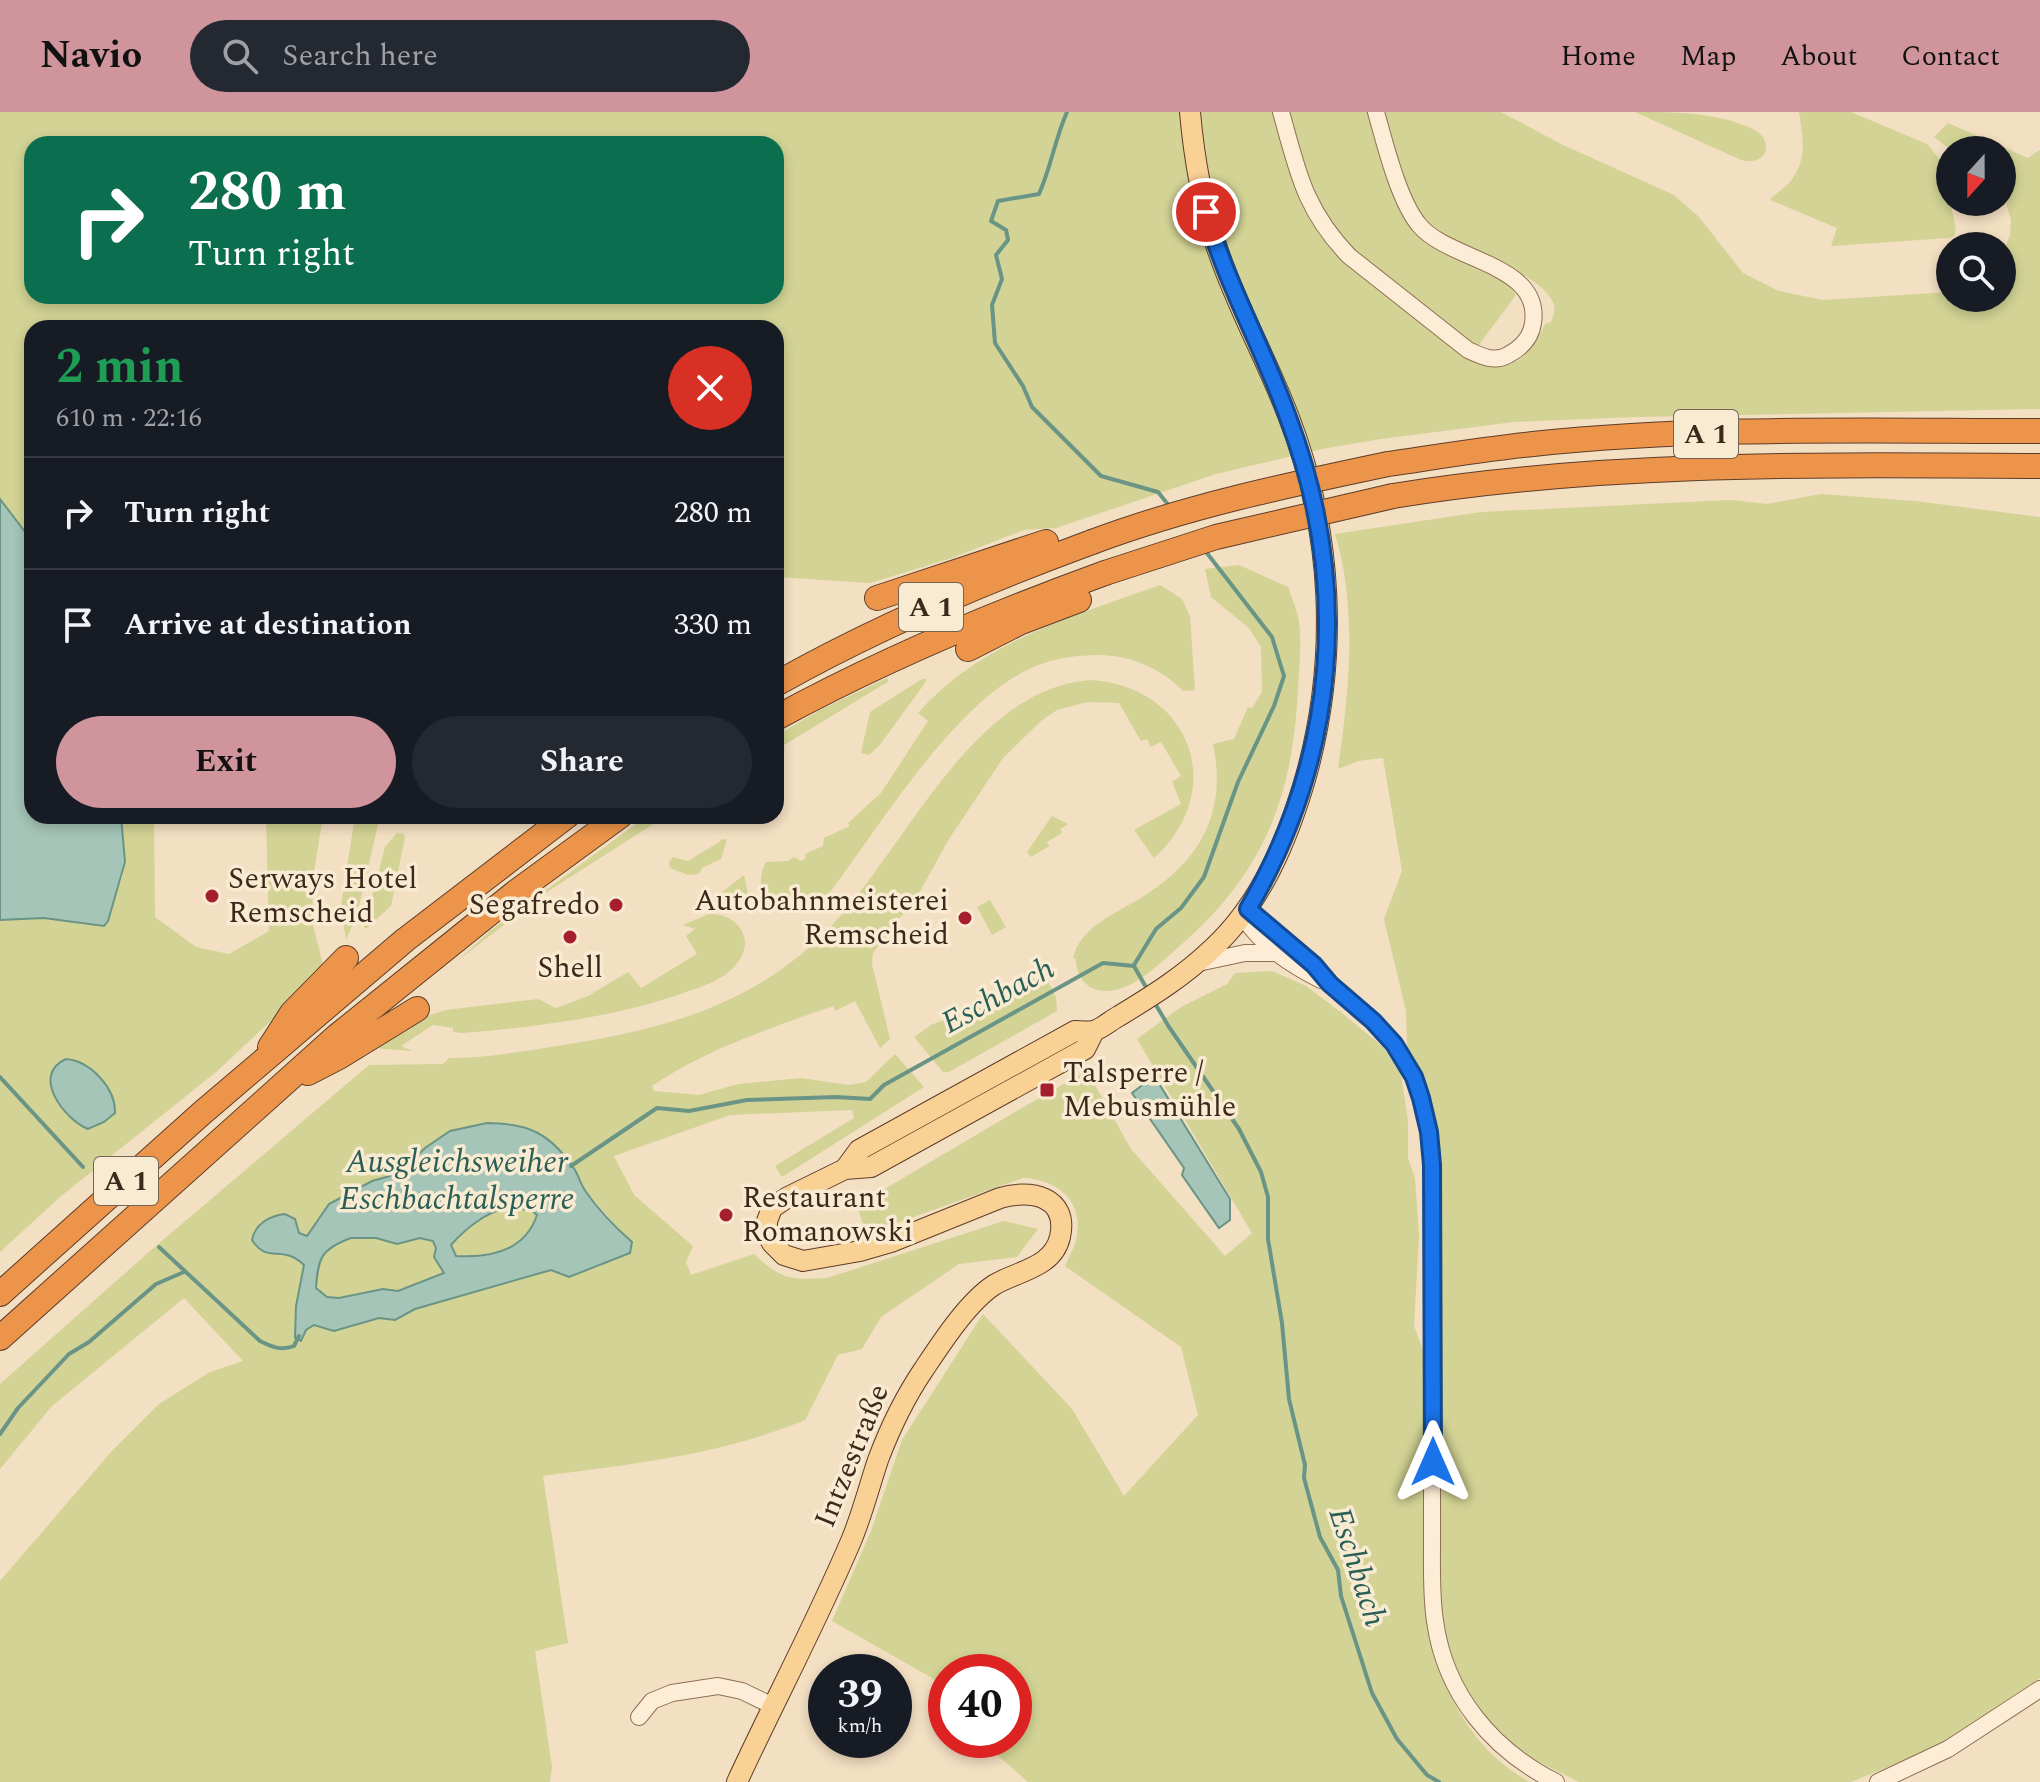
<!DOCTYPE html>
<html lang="en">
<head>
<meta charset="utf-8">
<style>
	:root { --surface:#171b24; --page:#242831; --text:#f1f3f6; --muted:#9ea1a6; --line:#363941; --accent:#cf949c }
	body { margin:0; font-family:Spectral,serif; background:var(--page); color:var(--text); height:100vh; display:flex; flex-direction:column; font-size:30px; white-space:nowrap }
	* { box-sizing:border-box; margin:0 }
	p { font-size:26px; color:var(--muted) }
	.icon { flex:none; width:44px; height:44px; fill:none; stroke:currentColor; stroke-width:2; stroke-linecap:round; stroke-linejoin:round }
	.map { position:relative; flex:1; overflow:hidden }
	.panel { position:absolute; left:24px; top:208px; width:760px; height:504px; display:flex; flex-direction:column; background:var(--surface); border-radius:24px; box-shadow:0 4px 12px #0003 }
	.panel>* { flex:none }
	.top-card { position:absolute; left:24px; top:24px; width:760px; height:168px; border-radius:24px; box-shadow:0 4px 12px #0003; background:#0b6e4f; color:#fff; overflow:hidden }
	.needle { width:52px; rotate:201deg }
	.controls { position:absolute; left:1936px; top:24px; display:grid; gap:16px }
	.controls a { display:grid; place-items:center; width:80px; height:80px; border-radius:50%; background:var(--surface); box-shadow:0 4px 12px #0003; font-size:40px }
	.speed { position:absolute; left:808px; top:1542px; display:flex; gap:16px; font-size:40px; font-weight:700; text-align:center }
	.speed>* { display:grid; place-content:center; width:104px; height:104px; border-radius:50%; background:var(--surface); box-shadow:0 4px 12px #0003; line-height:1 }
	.speed small { font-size:20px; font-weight:400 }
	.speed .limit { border:12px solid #d22; background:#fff; color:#111 }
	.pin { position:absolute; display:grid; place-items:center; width:68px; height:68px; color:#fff; margin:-34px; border:4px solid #fff; border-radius:50%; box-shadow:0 2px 8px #0007 }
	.me { position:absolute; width:88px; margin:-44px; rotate:0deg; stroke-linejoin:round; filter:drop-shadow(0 0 6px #0008) }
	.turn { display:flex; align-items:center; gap:28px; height:168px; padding:0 32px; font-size:36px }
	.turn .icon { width:104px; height:104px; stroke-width:2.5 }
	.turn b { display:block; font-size:56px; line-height:68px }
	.round { display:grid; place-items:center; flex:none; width:84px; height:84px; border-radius:42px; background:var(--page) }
	.overview { display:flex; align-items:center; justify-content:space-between; height:136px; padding:0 32px }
	h1 { font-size:48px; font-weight:700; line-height:60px; color:#1e9e55 }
	.primary-button { display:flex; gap:16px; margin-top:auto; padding:16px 32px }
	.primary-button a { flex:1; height:92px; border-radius:48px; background:var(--accent); color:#111; font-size:32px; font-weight:700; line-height:92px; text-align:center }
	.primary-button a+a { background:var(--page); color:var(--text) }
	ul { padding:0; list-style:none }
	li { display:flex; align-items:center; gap:24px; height:112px; padding:0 32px; border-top:2px solid var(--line) }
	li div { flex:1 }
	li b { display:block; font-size:30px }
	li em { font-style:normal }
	header { display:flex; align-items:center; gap:48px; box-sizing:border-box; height:112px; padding:0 40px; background:var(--accent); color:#111 }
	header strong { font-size:38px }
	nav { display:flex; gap:44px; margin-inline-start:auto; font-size:28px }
	.search { width:560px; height:72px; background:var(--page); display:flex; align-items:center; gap:20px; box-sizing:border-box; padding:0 28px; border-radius:44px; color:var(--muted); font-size:30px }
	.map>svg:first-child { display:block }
	.green { fill:#d2d394; fill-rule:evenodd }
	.water { fill:#a5c5b8; stroke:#6a9586; stroke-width:2; fill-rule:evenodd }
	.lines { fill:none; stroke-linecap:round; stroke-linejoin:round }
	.stream { stroke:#6a9586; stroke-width:4 }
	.minor-casing { stroke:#8f6f56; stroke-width:18 }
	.major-casing { stroke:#5d3d2b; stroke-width:22 }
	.highway-casing { stroke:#5d3d2b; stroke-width:26 }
	.minor { stroke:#fdedd6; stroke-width:16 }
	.major { stroke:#fad195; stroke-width:20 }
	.highway { stroke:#ec9449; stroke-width:24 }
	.highway-bridge-casing { stroke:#5d3d2b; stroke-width:26; stroke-linecap:butt }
	.highway-bridge { stroke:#ec9449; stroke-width:24 }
	.route-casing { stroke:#114b97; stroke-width:20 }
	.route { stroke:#1a73e8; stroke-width:14 }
	.poi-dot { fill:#a61f2e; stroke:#f9ead2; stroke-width:3 }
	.labels { text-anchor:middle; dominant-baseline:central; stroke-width:7; stroke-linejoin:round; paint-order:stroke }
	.shield { fill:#f9ead2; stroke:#756353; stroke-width:2 }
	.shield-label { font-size:28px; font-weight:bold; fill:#3d291c }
	.poi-label { font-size:30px; fill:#3d291c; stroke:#f9ead2; text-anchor:start }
	.street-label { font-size:30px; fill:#3d291c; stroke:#f9ead2 }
	.water-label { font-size:32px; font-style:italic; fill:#2a5f56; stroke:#f9ead2 }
</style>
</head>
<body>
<header>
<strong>Navio</strong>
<div class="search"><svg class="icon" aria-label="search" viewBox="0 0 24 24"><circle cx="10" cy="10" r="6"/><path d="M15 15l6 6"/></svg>Search here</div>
<nav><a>Home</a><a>Map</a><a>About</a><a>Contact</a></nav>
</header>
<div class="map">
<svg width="2040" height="1670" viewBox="0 0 2040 1670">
	<rect width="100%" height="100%" fill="#f3dfc2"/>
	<path class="green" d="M 0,0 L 1369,0 L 1405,106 L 1417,122 L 1437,138 L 1508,172 L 1516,183 L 1469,246 C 1506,267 1530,247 1545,212 L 1551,210 C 1553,204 1556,199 1554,192 C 1538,155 1454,140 1427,108 C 1401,79 1394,36 1384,0 L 1501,0 L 1563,33 L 1674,83 L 1699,105 L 1743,161 L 1779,179 L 1823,188 L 1950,180 L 1950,186 L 2002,186 L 2002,144 L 2010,123 L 2011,108 L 2002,78 L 2002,38 L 1951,38 L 1934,25 L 1948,11 L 2028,46 L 2040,38 L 2040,297 L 1636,305 L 1514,310 L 1381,327 L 1322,337 L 1216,362 L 1056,416 L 1024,418 L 952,446 L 870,471 L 776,465 L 776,216 L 32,216 L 32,429 L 0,387 ZM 32,32 L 776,32 L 776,184 L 32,184 Z
		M 1635,0 C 1676,0 1716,0 1753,17 C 1775,28 1768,55 1741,48 Z
		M 1799,0 L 1851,0 L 1927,32 L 1942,50 L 1956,117 L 1954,124 L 1948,126 L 1831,134 L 1837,116 L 1770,88 C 1775,82 1783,77 1789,71 C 1808,49 1803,25 1799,0 Z
		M 1821,382 L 1915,389 L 2040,405 L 2040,1566 L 1934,1636 L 1851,1670 L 1579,1670 L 1533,1647 L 1512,1631 L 1487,1606 L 1466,1577 L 1454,1550 L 1445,1523 L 1440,1490 L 1438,1036 L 1435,1004 L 1428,980 L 1407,936 L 1406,899 L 1384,807 L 1402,759 L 1383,646 L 1358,649 L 1338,657 C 1349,580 1358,497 1335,422 L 1481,400 L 1730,388 L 1767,392 Z
		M 1239,453 L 1288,475 C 1292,487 1298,499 1299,511 C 1302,532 1299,556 1298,578 C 1292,692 1261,765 1173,840 C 1154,856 1133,878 1106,879 C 1087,879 1076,865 1076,847 L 1073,846 C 1080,815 1115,802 1139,787 C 1199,751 1228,702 1213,632 L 1234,627 L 1248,595 L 1252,596 L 1262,580 L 1261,535 L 1249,516 L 1211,485 L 1205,457 Z
		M 1160,473 L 1182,487 L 1190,504 L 1195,578 L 1183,579 C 1162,557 1132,544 1101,543 C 1076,543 1052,546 1029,557 C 954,592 881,712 831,779 C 822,788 812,798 799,801 C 769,806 752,774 766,750 L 788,749 L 794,745 L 801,749 L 806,746 L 805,742 L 823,734 L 824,726 L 850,714 L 848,711 L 881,681 L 928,609 L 918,601 C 980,530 1074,504 1160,473 Z
		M 887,566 L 889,569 L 776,638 L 776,624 L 820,598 Z
		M 922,567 L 926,567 L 925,571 L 879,634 L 869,643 L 861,641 L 870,600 Z
		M 1090,568 C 1191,574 1229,678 1154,746 L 1134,718 L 1181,692 L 1172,670 L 1181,664 L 1161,630 L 1151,635 L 1147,627 L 1141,629 L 1119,591 L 1087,590 L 1057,598 L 1041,609 L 1003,646 L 949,727 L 919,781 L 873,841 L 872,852 L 890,927 L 880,936 L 855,889 L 835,899 L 833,894 C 771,916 706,937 652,974 L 654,979 L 699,983 L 738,972 L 801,966 L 849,973 L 866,970 L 895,942 L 924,975 L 782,1065 L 775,1054 L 854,1006 L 852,998 L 730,1003 L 614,1044 L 634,1083 L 693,1134 L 686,1150 L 691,1163 L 754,1142 C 781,1168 791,1168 827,1166 L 1004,1109 L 1038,1117 L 1017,1145 L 959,1152 L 881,1205 L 862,1237 L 838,1243 L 805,1308 C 721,1343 632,1352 543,1364 L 568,1531 L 535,1539 L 552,1655 L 550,1670 L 0,1670 L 0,1469 L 111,1340 L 159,1292 L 210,1260 L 243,1249 L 184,1186 L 52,1294 L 0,1357 L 0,1272 L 150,1139 L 369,953 L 443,952 L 449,946 C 487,946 525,939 563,933 C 657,918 739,898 812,833 C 899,757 963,578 1090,568 ZM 487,1011 L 511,1011 L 580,1066 L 585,1078 L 622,1121 L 601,1154 L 569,1165 L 552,1158 L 415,1197 L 395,1208 L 379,1206 L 334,1219 L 321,1214 L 314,1213 L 306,1218 L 296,1194 L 304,1152 C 281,1132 268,1153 252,1128 L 253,1120 L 296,1113 L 299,1121 L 307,1124 L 329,1092 L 372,1069 L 390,1064 L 403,1057 L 425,1036 L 450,1019 Z
		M 121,704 L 154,704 L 155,805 L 196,835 L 229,842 L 269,819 L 266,704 L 323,704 L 312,772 L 313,814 L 323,852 L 319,864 L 216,960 L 60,1085 L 0,1140 L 0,808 L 44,806 L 104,814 L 123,763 L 124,726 ZM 66,947 C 87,949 96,965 111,978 L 50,974 L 54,956 Z
		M 355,704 L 380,704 L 357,802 L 346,828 L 341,794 Z
		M 647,704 L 666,704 L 542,783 L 456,850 L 490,819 Z
		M 1052,704 L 1068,712 L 1060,717 L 1062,721 L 1047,730 L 1049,734 L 1031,745 L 1027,740 Z
		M 397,721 L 404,722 L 405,725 L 391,794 L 367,816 L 364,816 L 385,735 Z
		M 727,727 L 721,747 L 702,756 L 699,762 L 688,763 L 670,756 L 669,750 L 673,745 L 688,749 L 721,729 L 719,728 Z
		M 744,763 L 751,797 L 750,799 L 721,781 Z
		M 990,788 L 1006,815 L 992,823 L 977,795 Z
		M 709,802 C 736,801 756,826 738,850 C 726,867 704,874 686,880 C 618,905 535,915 463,921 L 453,920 L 453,916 L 433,913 L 401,934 L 412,939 L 374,936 L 417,907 L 446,898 L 538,887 L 556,896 L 588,884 L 628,860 L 641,876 L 697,842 L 686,824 L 695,817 L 683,813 Z
		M 1041,854 L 1056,886 L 1057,899 L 949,960 L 943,960 L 914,925 L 931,913 L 975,896 L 1030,866 L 1031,860 Z
		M 1272,859 L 1306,874 L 1342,901 L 1383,935 L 1401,963 L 1408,1009 L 1408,1046 L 1415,1066 L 1419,1124 L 1414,1214 L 1425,1243 L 1427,1514 C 1442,1577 1470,1638 1530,1670 L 1028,1670 L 980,1628 L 1014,1628 L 1014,1560 L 946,1560 L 946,1574 L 832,1509 L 871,1419 L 902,1328 L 983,1202 L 1072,1297 L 1124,1384 L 1198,1303 L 1181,1235 L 1065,1154 C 1069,1145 1076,1133 1077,1123 C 1083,1087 1055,1067 1023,1066 L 866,1122 L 857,1093 C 934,1049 1009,1002 1087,959 L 1131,1037 L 1225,1144 L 1252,1121 L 1137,927 L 1181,895 L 1227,872 L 1235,861 Z
		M 519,1096 L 532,1098 L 537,1103 C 525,1139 491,1145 456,1145 L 451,1133 C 468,1114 493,1096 519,1096 Z
		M 351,1126 L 376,1126 L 397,1132 L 420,1126 L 434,1129 L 435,1145 L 444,1161 L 398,1179 L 383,1177 L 339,1186 L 327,1185 L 316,1176 C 318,1146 321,1137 351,1126 Z"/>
	<path class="water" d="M 0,387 L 32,429 L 32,704 L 121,704 L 125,750 L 108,809 L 104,814 L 44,806 L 0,808 Z
		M 66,947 C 90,949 116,976 115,1001 L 104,1010 L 88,1017 C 65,1008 30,963 66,947 Z
		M 1149,968 L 1158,970 L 1230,1087 L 1230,1108 L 1219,1116 L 1182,1063 L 1184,1056 L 1132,981 Z
		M 487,1011 C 529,1011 551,1022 575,1058 C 579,1065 581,1073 586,1080 C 598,1097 616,1116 632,1130 L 630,1141 L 569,1165 L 551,1158 L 415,1197 L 395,1208 L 379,1206 L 334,1219 L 314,1213 L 306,1218 L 301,1229 L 295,1226 L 296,1194 L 304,1153 C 281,1131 268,1153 252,1128 C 255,1112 269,1104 285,1102 L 295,1107 L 299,1121 L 307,1124 L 329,1092 L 372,1069 L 390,1064 L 403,1057 L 425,1036 L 450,1019 ZM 507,1096 L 531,1098 L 537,1103 C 525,1139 490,1146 456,1144 L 451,1133 C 464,1118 487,1099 507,1096 ZM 351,1126 L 376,1126 L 397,1132 L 420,1126 L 433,1129 L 436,1136 L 434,1145 L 444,1161 L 398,1179 L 383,1177 L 339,1186 L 327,1185 L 316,1176 C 318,1146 321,1137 351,1126 Z"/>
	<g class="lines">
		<path class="stream" d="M 1067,0 C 1055,27 1051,55 1039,82 L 998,89 L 991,109 L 1006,118 L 1008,128 L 996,143 L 1002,167 L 992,193 L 995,231 L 1023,274 L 1032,295 L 1101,364 L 1158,380 L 1170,395
			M 1134,853 L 1156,817 L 1181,796 L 1204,765 L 1238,670 L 1274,594 L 1284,564 L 1272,525 L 1203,436
			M 1153,888 L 1169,915 L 1239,1017 L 1261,1060 L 1268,1085 L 1268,1127 L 1282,1211 L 1289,1287 L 1305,1353 L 1304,1366 L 1320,1425 L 1338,1458 L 1341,1484 L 1372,1581 L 1397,1627 L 1427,1663 L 1439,1670
			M 0,965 L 83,1055
			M 571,1054 L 657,996 L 689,999 L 747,988 L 836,985 L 870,987 L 884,973 L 1103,851 L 1134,854 L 1147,877
			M 159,1135 L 260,1229 C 272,1235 281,1239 294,1234 L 299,1224
			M 0,1322 L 18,1296 L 69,1242 L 89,1230 L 156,1172 L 184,1160"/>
		<defs>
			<path id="minor" d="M 1281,0 C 1298,60 1304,97 1349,144 L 1468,238 C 1481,244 1494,251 1508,243 C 1521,236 1531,226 1533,211 C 1542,152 1450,149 1420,114 C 1399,90 1385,32 1376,0
				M 1248,797 L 1314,853 L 1330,872 L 1373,909 L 1394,932 L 1414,965 L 1421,986 L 1429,1020 L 1432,1053 L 1432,1429 C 1432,1456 1431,1483 1435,1509 C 1445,1582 1492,1638 1556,1670
				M 1243,805 C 1263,834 1289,852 1321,868
				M 1198,851 L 1245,841 L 1276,841
				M 639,1605 L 652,1589 L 672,1581 L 718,1574 L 742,1579 L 773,1594
				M 1878,1670 L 1948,1637 L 2040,1577"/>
			<path id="major" d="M 845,1057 L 871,1055 L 1085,937 L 1094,919
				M 737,1670 C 774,1590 816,1511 851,1429 C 862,1403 869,1375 878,1348 C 890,1316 905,1285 924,1257 C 942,1230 968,1190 994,1173 C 1017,1159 1053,1156 1060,1125 C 1069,1084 1030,1077 1000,1086 L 891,1130 L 860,1139 L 803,1149 L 784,1143 L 772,1131 L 767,1122 L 767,1109 L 772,1096 L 788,1085 L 845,1057 L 859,1038 L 1075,919 C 1080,919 1088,920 1093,919 C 1102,917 1111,908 1119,904 C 1152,884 1184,864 1212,837 C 1261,792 1288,727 1306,664 C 1339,545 1333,418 1288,303 C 1266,246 1236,193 1217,136 C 1202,92 1194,46 1190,0"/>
			<path id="highway" d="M 1388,352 C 1436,345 1484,337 1533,332 C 1701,314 1872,319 2040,319
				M 1393,384 C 1607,349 1824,353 2040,354
				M 877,486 L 1046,430
				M 968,537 L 1021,510 L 1079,488
				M 776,572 C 877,515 983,470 1092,430
				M 776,606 C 882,548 992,502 1105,461
				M 270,935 L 292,901 L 346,846
				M 308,961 L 339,945 L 417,897
				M 0,1182 L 202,1001 L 405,828 L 567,704
				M 0,1226 L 337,924 L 516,780 L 620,704"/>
		</defs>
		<use href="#minor" class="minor-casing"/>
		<use href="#major" class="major-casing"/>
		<use href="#highway" class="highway-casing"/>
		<use href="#minor" class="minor"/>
		<use href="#major" class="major"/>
		<use href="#highway" class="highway"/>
		<defs>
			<path id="highway-bridge" d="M 1092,430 C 1188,394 1288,373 1388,352
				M 1105,461 L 1216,425 L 1393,384"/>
		</defs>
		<use href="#highway-bridge" class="highway-bridge-casing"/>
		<use href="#highway-bridge" class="highway-bridge"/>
	</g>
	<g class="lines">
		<defs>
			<path id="route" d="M 1206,100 C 1226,172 1264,237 1289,308 C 1351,474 1337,644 1248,797 L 1314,853 L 1330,872 L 1373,909 L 1394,932 L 1414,965 L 1421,986 L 1429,1020 L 1432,1053 L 1433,1350"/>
		</defs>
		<use href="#route" class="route-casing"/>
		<use href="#route" class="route"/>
	</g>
	<g class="poi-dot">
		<circle cx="212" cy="784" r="8"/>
		<circle cx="616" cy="793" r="8"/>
		<circle cx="965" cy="806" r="8"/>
		<circle cx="570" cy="825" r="8"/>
		<rect x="1039" y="970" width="16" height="16" rx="4"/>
		<circle cx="726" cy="1103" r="8"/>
	</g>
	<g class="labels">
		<g class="shield">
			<rect x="1674" y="298" width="64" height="48" rx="6"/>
			<rect x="899" y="471" width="64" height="48" rx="6"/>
			<rect x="94" y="1045" width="64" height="48" rx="6"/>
		</g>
		<g class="shield-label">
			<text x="1706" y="322">A 1</text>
			<text x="931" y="495">A 1</text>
			<text x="126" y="1069">A 1</text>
		</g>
		<g class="poi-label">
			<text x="228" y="767">Serways Hotel<tspan x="228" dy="34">Remscheid</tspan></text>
			<text x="949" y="789" text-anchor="end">Autobahnmeisterei<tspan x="949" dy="34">Remscheid</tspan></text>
			<text x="600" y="793" text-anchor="end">Segafredo</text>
			<text x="570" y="856" text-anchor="middle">Shell</text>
			<text x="1063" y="961">Talsperre /<tspan x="1063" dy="34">Mebusmühle</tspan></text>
			<text x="742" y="1086">Restaurant<tspan x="742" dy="34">Romanowski</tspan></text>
		</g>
		<g class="street-label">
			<text transform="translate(852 1344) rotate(-68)">Intzestraße</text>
		</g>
		<g class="water-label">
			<text transform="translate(998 884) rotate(-29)">Eschbach</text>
			<text x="457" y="1050">Ausgleichsweiher<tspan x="457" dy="37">Eschbachtalsperre</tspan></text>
			<text transform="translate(1357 1455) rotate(72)">Eschbach</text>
		</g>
	</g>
</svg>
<div class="controls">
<a><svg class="needle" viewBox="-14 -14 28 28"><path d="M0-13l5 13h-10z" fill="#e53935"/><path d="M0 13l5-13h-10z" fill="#9ea1a6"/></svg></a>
<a><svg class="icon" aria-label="search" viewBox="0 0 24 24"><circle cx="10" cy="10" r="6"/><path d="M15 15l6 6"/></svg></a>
</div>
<div class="speed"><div>39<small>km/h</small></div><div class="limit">40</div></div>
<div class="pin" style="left:1206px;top:100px;background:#d93025"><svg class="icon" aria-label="arrive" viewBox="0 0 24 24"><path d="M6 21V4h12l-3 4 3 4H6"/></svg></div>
<svg class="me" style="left:1433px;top:1350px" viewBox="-20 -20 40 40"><path d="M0-17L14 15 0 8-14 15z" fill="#1a73e8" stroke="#fff" stroke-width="4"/></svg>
<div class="top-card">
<div class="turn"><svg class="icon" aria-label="right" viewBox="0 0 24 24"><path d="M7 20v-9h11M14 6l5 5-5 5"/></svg><div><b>280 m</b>Turn right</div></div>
</div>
<section class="panel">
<div class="overview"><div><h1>2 min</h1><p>610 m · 22:16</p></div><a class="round" style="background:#d93025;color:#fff"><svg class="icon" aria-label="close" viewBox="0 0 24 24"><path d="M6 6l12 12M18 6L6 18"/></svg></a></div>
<ul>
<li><svg class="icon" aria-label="right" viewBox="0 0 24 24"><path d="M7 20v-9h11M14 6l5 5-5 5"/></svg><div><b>Turn right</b></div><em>280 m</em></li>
<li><svg class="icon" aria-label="arrive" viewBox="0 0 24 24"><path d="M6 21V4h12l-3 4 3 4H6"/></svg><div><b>Arrive at destination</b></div><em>330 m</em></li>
</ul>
<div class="primary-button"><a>Exit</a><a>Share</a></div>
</section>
</div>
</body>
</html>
